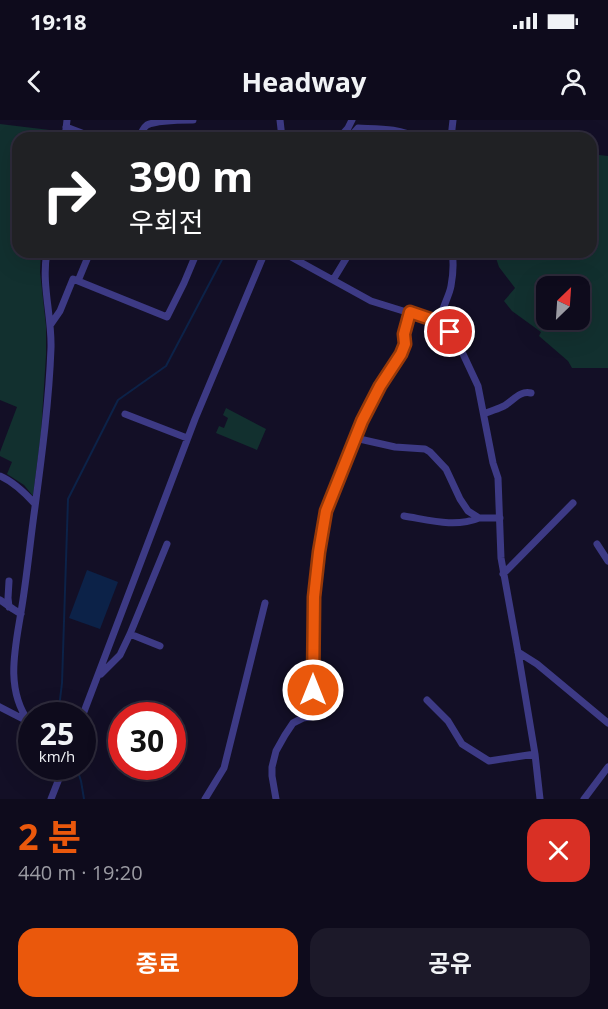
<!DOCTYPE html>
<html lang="ko">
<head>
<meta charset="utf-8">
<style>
	:root { --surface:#0e0b1c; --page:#1c1929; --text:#f1f3f6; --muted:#9b9ba3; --line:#2e2b3b; --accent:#ea580c }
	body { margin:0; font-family:"Open Sans","Noto Sans KR",sans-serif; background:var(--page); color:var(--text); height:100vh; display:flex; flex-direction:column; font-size:22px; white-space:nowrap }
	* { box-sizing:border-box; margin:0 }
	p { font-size:20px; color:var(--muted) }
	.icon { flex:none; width:33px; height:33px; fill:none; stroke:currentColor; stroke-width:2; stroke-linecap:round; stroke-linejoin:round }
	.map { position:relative; height:679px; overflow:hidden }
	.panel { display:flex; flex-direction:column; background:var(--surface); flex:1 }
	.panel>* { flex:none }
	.guide { position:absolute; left:12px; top:12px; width:585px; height:126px; border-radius:18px; box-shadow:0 6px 24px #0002,0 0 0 2px var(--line); background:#202124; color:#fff; overflow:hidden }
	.needle { width:39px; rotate:25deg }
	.tools { position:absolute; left:536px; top:156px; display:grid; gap:12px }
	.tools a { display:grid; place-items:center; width:54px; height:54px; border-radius:12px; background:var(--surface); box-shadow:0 6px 24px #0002,0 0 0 2px var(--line); font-size:30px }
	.speed { position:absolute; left:18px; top:582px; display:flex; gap:12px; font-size:30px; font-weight:700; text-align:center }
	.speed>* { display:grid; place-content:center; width:78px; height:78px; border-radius:50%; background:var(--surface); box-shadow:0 6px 24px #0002,0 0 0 2px var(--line); line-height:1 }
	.speed small { font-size:15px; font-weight:400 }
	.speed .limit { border:9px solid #d22; background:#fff; color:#111 }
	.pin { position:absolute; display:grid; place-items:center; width:51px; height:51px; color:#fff; margin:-26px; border:3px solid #fff; border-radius:50%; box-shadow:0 2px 6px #0007 }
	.me { position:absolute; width:66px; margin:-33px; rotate:0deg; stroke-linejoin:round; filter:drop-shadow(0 0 4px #0008) }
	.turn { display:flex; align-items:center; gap:21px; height:126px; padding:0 18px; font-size:27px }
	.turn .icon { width:78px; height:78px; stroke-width:2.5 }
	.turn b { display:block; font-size:42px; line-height:51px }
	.round { display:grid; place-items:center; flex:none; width:63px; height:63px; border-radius:18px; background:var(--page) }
	.overview { display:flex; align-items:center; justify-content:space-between; height:102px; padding:0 18px }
	h1 { font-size:36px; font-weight:700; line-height:45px; color:var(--accent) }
	.button { display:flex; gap:12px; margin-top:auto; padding:12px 18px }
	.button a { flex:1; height:69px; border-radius:18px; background:var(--accent); color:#fff; font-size:24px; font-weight:700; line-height:69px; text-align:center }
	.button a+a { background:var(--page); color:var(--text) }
	.status { display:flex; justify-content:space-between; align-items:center; height:42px; padding:0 30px; background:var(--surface); direction:ltr }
	.status svg { height:16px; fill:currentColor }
	header { display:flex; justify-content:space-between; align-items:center; height:78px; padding:0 18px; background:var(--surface); font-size:27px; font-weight:700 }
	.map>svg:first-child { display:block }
	.green { fill:#12302f; fill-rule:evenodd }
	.water { fill:#0c2248 }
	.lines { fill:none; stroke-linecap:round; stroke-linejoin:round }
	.stream { stroke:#0c2248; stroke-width:2 }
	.minor { stroke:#3d3a85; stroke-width:7 }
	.route-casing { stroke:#983908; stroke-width:15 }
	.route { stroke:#ea580c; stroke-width:10 }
</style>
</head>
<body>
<div class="status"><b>19:18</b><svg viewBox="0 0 49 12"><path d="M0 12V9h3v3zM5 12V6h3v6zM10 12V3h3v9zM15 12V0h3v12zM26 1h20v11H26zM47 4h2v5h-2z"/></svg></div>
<header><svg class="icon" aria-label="back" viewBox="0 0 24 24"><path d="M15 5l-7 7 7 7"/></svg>Headway<svg class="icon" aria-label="person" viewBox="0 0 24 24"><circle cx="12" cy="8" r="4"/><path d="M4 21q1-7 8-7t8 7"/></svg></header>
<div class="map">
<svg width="608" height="679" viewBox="0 0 608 679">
	<rect width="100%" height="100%" fill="#130f26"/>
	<path class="green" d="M 0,4 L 58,11 L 57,18 L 18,18 L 18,132 L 41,132 L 40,152 L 46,206 L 46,235 L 41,313 L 33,376 L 24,365 L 7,354 L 12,342 L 0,336 L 0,332 L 17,287 L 0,280 Z
		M 591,34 L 608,36 L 608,248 L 572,248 L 568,241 L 539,216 L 541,212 L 512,191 L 504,181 L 515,168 L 499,147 L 494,132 L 591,132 ZM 546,166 L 579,166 L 579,200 L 546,200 Z
		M 226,288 L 266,309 L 257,330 L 216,313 L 219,306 L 224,308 L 228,298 L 223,295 Z"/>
	<path class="water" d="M 87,450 L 118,462 L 100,509 L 69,498 Z"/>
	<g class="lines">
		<path class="stream" d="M 58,596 L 62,563 L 68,379 L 118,280 L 166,246 L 226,132
			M 76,646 L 81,661 L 84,679"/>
		<path class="minor" d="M 280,0 L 282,18
			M 66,7 L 95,18
			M 65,18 L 67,0
			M 139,18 C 141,13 143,8 147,5 C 158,0 180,0 193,0
			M 339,18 L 348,8 L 352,0
			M 349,18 L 358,8 C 375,9 402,8 415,18
			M 451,18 L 453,0
			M 282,132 L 371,181 L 442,203 L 456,219 L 478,266 L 493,343 L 498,358 L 501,438 L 518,532 L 535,634 L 540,679
			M 333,160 L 350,132
			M 78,161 L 167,197 L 184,163 L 197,132
			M 442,203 C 439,191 449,178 451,166 C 453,155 454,143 452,132
			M 51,204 L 60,191 L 73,159 L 78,161 L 90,132
			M 125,294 L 187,318
			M 484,294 C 490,291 498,289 504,286 C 513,281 520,270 531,273
			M 355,318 L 395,327 L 425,329 L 430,332 L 446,349 L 460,379 L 468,391 L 479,398 L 500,398
			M 0,356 C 14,362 25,373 35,384
			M 404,396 C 429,400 455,408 479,398
			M 597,424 L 608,441
			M 503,454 L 573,383
			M 9,461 L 8,478 L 9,487
			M 0,480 L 13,489 L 21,494
			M 130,514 L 160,526
			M 518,532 L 537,544 L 608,603
			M 101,554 L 120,535 L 130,514 L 167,424
			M 427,580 L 448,601 L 462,624 L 489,641 L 535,634
			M 0,587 L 27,601
			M 82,597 L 195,299 L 265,132
			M 29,602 C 5,569 15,529 21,492 C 27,457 30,422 35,387 C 42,334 49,281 51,228 C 52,196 41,164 47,132
			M 51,679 L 64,646
			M 205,679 L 224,648 L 265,483
			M 276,679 L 272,656 L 272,647 L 276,631 L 285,615 L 293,603 L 303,598 L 310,597 L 314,595 L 315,590 L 313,570 L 314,477 L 319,432 L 326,391 L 362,301 L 380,266 L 401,234 L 405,224 L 404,214 L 410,192
			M 584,679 L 608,647"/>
	</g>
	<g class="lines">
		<defs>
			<path id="route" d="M 313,570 L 314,477 L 319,432 L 326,391 L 362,301 L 380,266 L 401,234 L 405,224 L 404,214 L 410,192 L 442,203 L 450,212"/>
		</defs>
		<use href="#route" class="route-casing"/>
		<use href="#route" class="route"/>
	</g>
</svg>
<div class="tools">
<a><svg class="needle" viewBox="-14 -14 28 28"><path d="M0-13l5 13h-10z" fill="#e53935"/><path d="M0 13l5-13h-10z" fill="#9b9ba3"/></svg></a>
</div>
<div class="speed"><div>25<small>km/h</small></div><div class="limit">30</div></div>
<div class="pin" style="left:450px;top:212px;background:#d93025"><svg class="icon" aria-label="arrive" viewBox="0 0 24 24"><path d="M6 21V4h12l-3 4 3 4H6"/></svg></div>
<svg class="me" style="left:313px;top:570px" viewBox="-20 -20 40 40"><circle r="17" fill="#ea580c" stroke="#fff" stroke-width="3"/><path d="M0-11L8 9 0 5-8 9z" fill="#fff"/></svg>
<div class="guide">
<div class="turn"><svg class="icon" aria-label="right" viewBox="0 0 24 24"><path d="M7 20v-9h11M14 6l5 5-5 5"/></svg><div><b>390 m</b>우회전</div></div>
</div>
</div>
<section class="panel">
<div class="overview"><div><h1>2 분</h1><p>440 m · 19:20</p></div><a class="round" style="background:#d93025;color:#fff"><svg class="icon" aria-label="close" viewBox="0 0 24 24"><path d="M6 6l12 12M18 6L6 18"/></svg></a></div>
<div class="button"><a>종료</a><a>공유</a></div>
</section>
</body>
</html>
